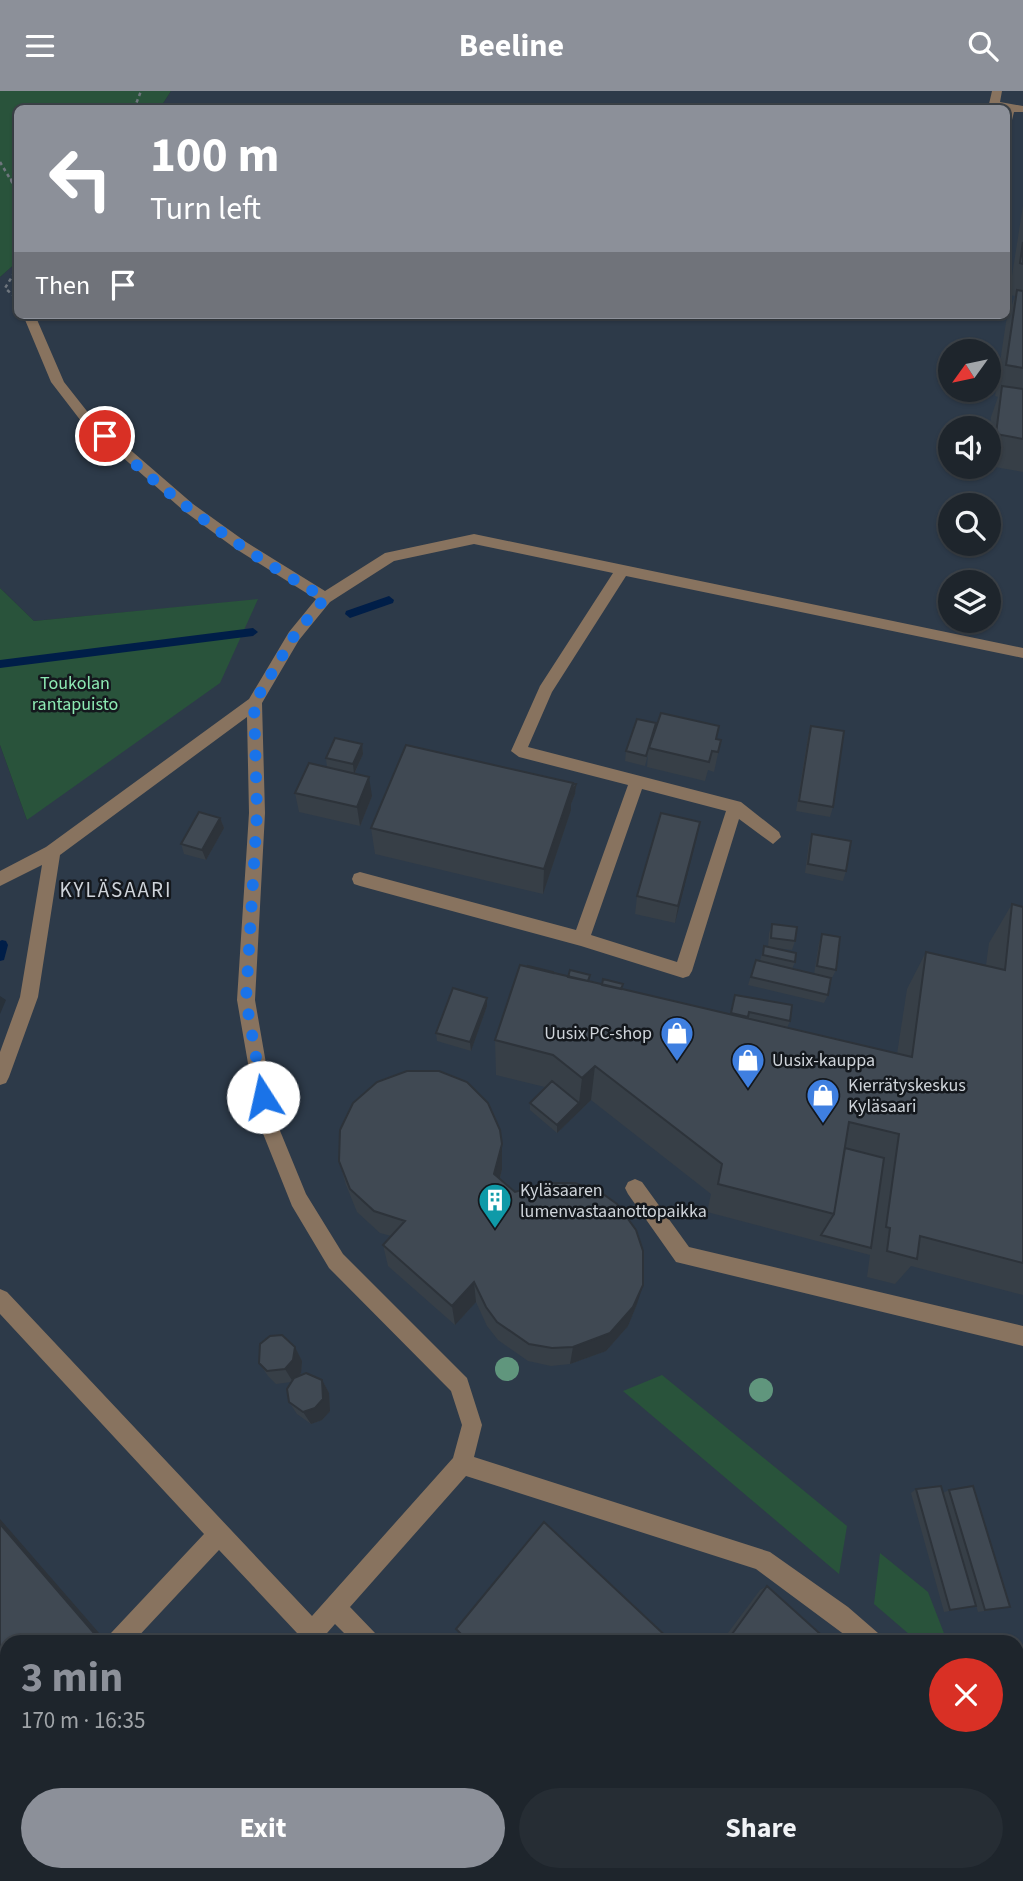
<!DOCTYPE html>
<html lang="en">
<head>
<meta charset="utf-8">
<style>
	:root { --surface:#1e252c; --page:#262d34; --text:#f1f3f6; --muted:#a1a5a9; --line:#3c4248; --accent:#8c9099 }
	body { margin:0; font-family:"Source Sans 3",sans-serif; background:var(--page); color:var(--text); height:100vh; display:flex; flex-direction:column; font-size:26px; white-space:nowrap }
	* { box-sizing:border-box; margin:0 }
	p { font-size:23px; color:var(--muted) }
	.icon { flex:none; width:38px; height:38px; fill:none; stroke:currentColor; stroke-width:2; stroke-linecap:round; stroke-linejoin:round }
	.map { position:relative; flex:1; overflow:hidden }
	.side { position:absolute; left:0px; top:1544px; width:1024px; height:247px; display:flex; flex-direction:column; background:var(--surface); border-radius:21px 21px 0 0; box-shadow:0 2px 5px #0004,0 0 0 2px var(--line) }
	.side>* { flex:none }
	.hud { position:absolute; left:14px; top:14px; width:996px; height:214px; border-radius:10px; box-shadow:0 2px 5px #0004,0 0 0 2px var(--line); background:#8c9099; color:#fff; overflow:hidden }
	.needle { width:46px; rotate:237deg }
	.fabs { position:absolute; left:938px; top:248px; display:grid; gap:14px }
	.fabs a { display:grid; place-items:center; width:63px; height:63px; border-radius:50%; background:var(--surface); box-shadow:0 2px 5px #0004,0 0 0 2px var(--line); font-size:35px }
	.pin { position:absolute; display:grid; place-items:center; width:60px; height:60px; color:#fff; margin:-30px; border:4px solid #fff; border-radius:50%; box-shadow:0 2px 7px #0007 }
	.me { position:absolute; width:77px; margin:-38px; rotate:350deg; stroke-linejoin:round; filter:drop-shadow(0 0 5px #0008) }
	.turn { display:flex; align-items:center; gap:24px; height:147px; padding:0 21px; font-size:32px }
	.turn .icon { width:91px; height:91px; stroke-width:2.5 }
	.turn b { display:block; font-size:49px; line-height:60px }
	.then { display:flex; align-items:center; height:66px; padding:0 21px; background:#0003; gap:14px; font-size:26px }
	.round { display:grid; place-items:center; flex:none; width:74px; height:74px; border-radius:37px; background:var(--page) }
	.summary { display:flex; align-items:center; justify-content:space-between; height:119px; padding:0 21px }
	h1 { font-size:42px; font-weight:700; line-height:52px; color:var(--accent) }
	.primary-button { display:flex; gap:14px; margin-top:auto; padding:14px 21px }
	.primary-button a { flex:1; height:80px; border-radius:42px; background:var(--accent); color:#fff; font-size:28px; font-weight:700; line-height:80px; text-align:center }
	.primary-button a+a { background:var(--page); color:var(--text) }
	header { display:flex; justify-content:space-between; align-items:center; height:91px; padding:0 21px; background:var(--accent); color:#fff; font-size:32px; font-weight:700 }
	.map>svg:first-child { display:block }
	.built { fill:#2d3a49; fill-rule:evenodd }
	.green { fill:#29533b }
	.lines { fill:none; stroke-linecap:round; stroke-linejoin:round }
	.stream { fill:#001e48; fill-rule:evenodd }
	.path { stroke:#6f767e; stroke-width:2.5; stroke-dasharray:3.5 3.5; stroke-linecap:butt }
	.minor { fill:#88735f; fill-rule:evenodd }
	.tree { fill:#60967d }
	.wall { fill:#373f47 }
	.shaded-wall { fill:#2d333a }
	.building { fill:#404953; stroke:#2d333a; stroke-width:2 }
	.route { stroke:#1a73e8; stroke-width:12; stroke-dasharray:0 21.6 }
	.labels { text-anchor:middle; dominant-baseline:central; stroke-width:5; stroke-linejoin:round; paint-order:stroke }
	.park-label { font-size:18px; fill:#8de9b3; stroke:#14181d }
	.poi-label { font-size:18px; fill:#cfd4da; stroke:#14181d; text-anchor:start }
	.quarter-label { font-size:21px; letter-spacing:2px; fill:#cfd4da; stroke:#14181d }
</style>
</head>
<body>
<header><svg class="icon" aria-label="menu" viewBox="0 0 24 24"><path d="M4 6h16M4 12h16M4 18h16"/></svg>Beeline<svg class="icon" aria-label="search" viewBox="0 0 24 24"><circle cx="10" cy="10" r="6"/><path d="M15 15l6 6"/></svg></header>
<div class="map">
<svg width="1023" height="1790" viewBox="0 0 1023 1790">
	<rect width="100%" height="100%" fill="#28313a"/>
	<path class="built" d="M 171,0 L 1023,0 L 1023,1790 L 0,1790 L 0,923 L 6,909 L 0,905 L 0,654 L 27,729 L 257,509 L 34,530 L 0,497 L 0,186 L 17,171 L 18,224 L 1006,224 L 1006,18 L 160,17 ZM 950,261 L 989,261 L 989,299 L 950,299 ZM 950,338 L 989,338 L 989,376 L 950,376 ZM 950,415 L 989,415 L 989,453 L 950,453 ZM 950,492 L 989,492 L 989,530 L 950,530 ZM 7,1550 L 1017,1550 L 1017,1783 L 7,1783 Z"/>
	<path class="green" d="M 0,0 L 171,0 L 160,17 L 18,18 L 17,171 L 0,186 Z
		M 0,497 L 34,530 L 258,508 L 220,592 L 27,729 L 0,654 Z
		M 662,1284 L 847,1435 L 839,1483 L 623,1300 Z
		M 880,1462 L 928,1501 L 947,1550 L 917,1550 L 874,1513 Z"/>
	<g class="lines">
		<path class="stream" d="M 389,505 L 394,509 L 393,512 L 350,527 L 345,523 L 346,520 Z
			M 253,537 L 258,541 L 253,545 L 0,577 L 0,569 Z
			M 2,849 L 6,850 L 8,854 L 4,869 L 0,870 L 0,850 Z"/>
		<path class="path" d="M 134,18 L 141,0
			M 0,71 L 18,101
			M 10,89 L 18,87
			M 15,206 L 5,197 L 18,176"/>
		<path class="minor" d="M 992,0 L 1002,0 L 1000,11 L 1023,15 L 1023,21 L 1014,21 L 1010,37 L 1006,38 L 1006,18 L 989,13 Z
			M 23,224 L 35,224 L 64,291 L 90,324 L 193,413 L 246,451 L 325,500 L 385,462 L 474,443 L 1023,557 L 1023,567 L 626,485 L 552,601 L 528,656 L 741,711 L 779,741 L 781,746 L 773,753 L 739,728 L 692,880 L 689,885 L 683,887 L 581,855 L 360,795 L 354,793 L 352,788 L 354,783 L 360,781 L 576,839 L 628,694 L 519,666 L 511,660 L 540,595 L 613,482 L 474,453 L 394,470 L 330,511 L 299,549 L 262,612 L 265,722 L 255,909 L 276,1030 L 306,1103 L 343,1163 L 467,1287 L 482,1334 L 474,1366 L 770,1461 L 848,1516 L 878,1542 L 881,1550 L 853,1550 L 756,1478 L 466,1385 L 350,1516 L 375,1542 L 378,1550 L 352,1550 L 335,1533 L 320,1550 L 294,1550 L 297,1542 L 219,1459 L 134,1550 L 108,1550 L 111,1542 L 204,1443 L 0,1223 L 0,1198 L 7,1201 L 312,1525 L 453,1367 L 462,1334 L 451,1300 L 329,1177 L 292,1115 L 258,1030 L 237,909 L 249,722 L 247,626 L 60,764 L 38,906 L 9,986 L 6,992 L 0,994 L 0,961 L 20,906 L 42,774 L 0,795 L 0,780 L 46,756 L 249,608 L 289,541 L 316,508 L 236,458 L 184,420 L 81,330 L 51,291 ZM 642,698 L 726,720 L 677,871 L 591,844 Z
			M 635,1088 L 642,1091 L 689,1156 L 1023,1235 L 1023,1255 L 676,1171 L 628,1103 L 625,1097 L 628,1091 Z
			M 7,1660 L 7,1688 L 0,1691 L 0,1663 Z
			M 1017,1698 L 1023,1701 L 1023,1731 L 1017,1728 Z
			M 0,1747 L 7,1750 L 7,1779 L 0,1776 Z
			M 7,1783 L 34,1783 L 37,1790 L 10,1790 Z
			M 420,1783 L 447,1783 L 450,1790 L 423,1790 Z
			M 578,1783 L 605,1783 L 608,1790 L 581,1790 Z"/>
	</g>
	<g class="tree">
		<circle cx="507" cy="1278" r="12"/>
		<circle cx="761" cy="1299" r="12"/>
	</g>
	<path class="wall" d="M 1023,114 L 1023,381 L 989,375 L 989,342 L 991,326 L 998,306 L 995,305 L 1006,231 L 1015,205 L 1009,204 Z
		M 656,632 L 655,638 L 721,649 L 714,681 L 708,679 L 705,690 L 647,676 L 648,663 L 645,675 L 625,670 L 626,660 Z
		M 811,635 L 833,716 L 830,726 L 796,720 L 808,645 Z
		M 362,653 L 363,663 L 355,682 L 372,705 L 360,735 L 299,721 L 295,702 L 327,676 L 326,667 Z
		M 576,693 L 575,703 L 571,713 L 571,719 L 543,803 L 375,763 L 371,737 Z
		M 220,727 L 224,737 L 206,769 L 184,763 L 181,753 Z
		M 700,731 L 675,832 L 635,823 L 637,805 Z
		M 812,743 L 846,780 L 843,790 L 805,782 L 809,752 Z
		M 1012,813 L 1023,816 L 1023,1204 L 911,1175 L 895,1193 L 867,1186 L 870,1164 L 707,1121 L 711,1103 L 591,1009 L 557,1042 L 530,1019 L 530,1012 L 545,996 L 496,984 L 495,949 L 553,882 L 568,886 L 590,884 L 589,890 L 730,923 L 735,904 L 790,930 L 787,937 L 897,963 L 907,898 L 926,861 L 986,874 L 989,852 Z
		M 772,833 L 795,850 L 792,859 L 768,856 L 769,842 Z
		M 822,843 L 836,879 L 832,887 L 823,886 L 828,904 L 824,912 L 748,894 L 756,869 L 760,870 L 764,855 L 795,871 L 792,878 L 814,883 L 819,852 Z
		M 487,915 L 471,960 L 437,950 L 436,942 Z
		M 502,1053 L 502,1078 L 500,1088 L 637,1213 L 628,1235 L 606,1260 L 570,1273 L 551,1275 L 528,1270 L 498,1249 L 487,1235 L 476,1211 L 455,1234 L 388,1175 L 383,1154 L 391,1145 L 380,1142 L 357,1121 L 346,1094 L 339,1070 Z
		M 295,1256 L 302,1270 L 301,1282 L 299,1285 L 322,1289 L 329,1302 L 330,1320 L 322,1329 L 311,1333 L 297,1323 L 289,1311 L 291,1291 L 276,1293 L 268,1285 L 259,1272 Z
		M 916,1398 L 976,1515 L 944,1521 L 911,1402 Z
		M 949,1399 L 1010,1516 L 978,1521 L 943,1402 Z
		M 767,1495 L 828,1550 L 722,1550 L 760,1499 Z"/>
	<path class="shaded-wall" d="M 362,653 L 363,663 L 354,683 L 353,673 Z
		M 369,686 L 372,705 L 360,735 L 357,716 Z
		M 573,692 L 576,693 L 575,703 L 571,713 L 571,719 L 543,803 L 544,778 Z
		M 220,727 L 224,737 L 206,769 L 202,759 Z
		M 700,731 L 696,750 L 675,832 L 678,815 Z
		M 487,907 L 487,915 L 471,960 L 470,951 Z
		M 595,975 L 591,1009 L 557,1042 L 557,1034 L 579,1012 L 582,987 Z
		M 502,1053 L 502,1078 L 495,1106 L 494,1083 Z
		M 474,1191 L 476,1211 L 455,1234 L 452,1215 Z
		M 643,1194 L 637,1213 L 628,1235 L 606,1260 L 570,1273 L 573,1256 Z
		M 295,1256 L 302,1270 L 301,1282 L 293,1291 L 285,1278 Z
		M 322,1289 L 329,1302 L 330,1320 L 322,1329 L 311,1333 L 303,1321 Z
		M 0,1428 L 106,1550 L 98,1550 L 0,1433 Z
		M 7,1648 L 7,1656 L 0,1663 L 0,1656 Z
		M 299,1783 L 304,1783 L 310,1790 L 305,1790 Z"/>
	<path class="building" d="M 1023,151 L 1023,173 L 1020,172 Z
		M 1017,199 L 1023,200 L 1023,277 L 1006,274 Z
		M 1002,295 L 1023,298 L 1023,348 L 996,343 Z
		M 661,622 L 719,635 L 716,648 L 721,649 L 718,661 L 712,660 L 709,671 L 649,657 Z
		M 637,628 L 656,632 L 646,665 L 626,660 Z
		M 811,635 L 844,640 L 833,716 L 799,710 Z
		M 335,647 L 362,653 L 353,673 L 326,667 Z
		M 406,654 L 573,692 L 544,778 L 371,737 Z
		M 309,672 L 369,686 L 357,716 L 295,702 Z
		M 573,693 L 576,693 L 572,703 Z
		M 199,721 L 220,727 L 202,759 L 181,753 Z
		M 661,722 L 700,731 L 678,815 L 637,805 Z
		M 812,743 L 851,750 L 846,780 L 808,773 Z
		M 1012,813 L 1023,816 L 1023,1172 L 920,1145 L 917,1168 L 887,1160 L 890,1137 L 886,1136 L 899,1043 L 849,1031 L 834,1123 L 718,1093 L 722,1073 L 595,975 L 582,987 L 553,964 L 495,949 L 520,874 L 912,966 L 926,861 L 1005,879 Z
		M 772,833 L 797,836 L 795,850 L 771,847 Z
		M 822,843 L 840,846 L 836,879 L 817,875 Z
		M 764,855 L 796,862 L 795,871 L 763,864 Z
		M 756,869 L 831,887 L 828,904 L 751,886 Z
		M 528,875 L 553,881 L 553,882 L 528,876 Z
		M 570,879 L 590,884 L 588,890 L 568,886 Z
		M 603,888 L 623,893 L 621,898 L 602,894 Z
		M 453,897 L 487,907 L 470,951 L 436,942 Z
		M 735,904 L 792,914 L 790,930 L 749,921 L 748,926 L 731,922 Z
		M 407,980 L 439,980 L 467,991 L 488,1012 L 500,1039 L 502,1053 L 494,1083 L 515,1101 L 545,1092 L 575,1092 L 603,1103 L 617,1113 L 636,1139 L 643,1160 L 643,1194 L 633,1216 L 610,1242 L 573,1256 L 552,1257 L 529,1253 L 497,1231 L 486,1216 L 474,1191 L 452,1215 L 383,1154 L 405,1130 L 374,1120 L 350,1098 L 339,1070 L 340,1039 L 353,1012 L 377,991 Z
		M 552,990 L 579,1012 L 557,1034 L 530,1012 Z
		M 845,1057 L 884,1067 L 871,1157 L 821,1144 L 834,1123 Z
		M 282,1244 L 295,1256 L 293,1269 L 285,1278 L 267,1280 L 259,1272 L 260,1253 L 270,1245 Z
		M 306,1282 L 322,1289 L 323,1308 L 315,1317 L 303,1321 L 289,1311 L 287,1298 L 294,1287 Z
		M 941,1395 L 976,1515 L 950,1519 L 916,1398 Z
		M 973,1395 L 1010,1516 L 985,1519 L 949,1399 Z
		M 544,1431 L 671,1550 L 468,1550 L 456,1538 Z
		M 0,1433 L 100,1549 L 98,1550 L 7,1550 L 7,1648 L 0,1656 Z
		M 767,1495 L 828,1550 L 727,1550 Z
		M 87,1783 L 299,1783 L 305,1790 L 93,1790 Z
		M 697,1783 L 943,1783 L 939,1790 L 704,1790 Z"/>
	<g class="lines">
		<path class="route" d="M 105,345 C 175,412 242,459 325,507 L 294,545 L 254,612 L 257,722 L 246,909 L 263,1006"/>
	</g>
	<defs>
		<symbol id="shop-pin" viewBox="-11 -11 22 30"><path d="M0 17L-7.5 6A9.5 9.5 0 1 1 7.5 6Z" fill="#3f7fe0" stroke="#14181d"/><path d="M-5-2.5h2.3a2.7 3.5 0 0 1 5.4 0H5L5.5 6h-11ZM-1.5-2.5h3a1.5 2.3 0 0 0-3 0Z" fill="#fff"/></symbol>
		<symbol id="building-pin" viewBox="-11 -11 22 30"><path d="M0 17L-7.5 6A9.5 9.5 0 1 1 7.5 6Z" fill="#0f9aa8" stroke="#14181d"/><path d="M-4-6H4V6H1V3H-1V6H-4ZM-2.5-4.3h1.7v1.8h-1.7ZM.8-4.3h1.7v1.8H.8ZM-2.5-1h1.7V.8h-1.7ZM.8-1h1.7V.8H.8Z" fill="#fff"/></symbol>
	</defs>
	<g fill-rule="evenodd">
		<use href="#shop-pin" x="658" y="923" width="38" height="52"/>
		<use href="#shop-pin" x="729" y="950" width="38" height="52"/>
		<use href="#shop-pin" x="804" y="985" width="38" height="52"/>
		<use href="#building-pin" x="476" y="1090" width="38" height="52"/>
	</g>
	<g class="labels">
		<g class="park-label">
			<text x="75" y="592">Toukolan<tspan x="75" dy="21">rantapuisto</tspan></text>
		</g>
		<g class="poi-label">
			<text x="652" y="942" text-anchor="end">Uusix PC-shop</text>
			<text x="772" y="969">Uusix-kauppa</text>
			<text x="848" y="994">Kierrätyskeskus<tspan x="848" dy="21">Kyläsaari</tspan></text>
			<text x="520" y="1099">Kyläsaaren<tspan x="520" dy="21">lumenvastaanottopaikka</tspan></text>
		</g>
		<g class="quarter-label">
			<text x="116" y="799">KYLÄSAARI</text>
		</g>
	</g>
</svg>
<div class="fabs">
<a><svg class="needle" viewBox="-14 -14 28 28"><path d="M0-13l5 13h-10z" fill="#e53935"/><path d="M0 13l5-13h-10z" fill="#a1a5a9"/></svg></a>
<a><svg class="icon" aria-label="sound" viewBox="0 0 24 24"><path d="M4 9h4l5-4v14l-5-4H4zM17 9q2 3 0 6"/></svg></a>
<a><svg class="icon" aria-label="search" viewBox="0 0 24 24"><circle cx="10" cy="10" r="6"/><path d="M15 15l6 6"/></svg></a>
<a><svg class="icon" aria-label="layers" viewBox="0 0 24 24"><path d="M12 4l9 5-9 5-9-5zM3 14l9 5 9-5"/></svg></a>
</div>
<div class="pin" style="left:105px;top:345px;background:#d93025"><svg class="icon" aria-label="arrive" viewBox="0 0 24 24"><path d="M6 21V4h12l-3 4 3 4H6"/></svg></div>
<svg class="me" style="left:263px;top:1006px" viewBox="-20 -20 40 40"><circle r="19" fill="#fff"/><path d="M0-13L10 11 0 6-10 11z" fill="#1a73e8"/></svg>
<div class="hud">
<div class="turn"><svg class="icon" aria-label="left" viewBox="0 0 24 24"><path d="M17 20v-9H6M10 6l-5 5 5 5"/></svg><div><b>100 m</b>Turn left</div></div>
<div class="then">Then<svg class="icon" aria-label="arrive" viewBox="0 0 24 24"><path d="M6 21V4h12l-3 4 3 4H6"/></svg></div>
</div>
<section class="side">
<div class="summary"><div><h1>3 min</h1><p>170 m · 16:35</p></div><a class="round" style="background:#d93025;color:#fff"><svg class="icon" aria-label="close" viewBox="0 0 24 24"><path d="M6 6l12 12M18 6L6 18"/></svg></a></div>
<div class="primary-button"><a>Exit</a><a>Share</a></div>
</section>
</div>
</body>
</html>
